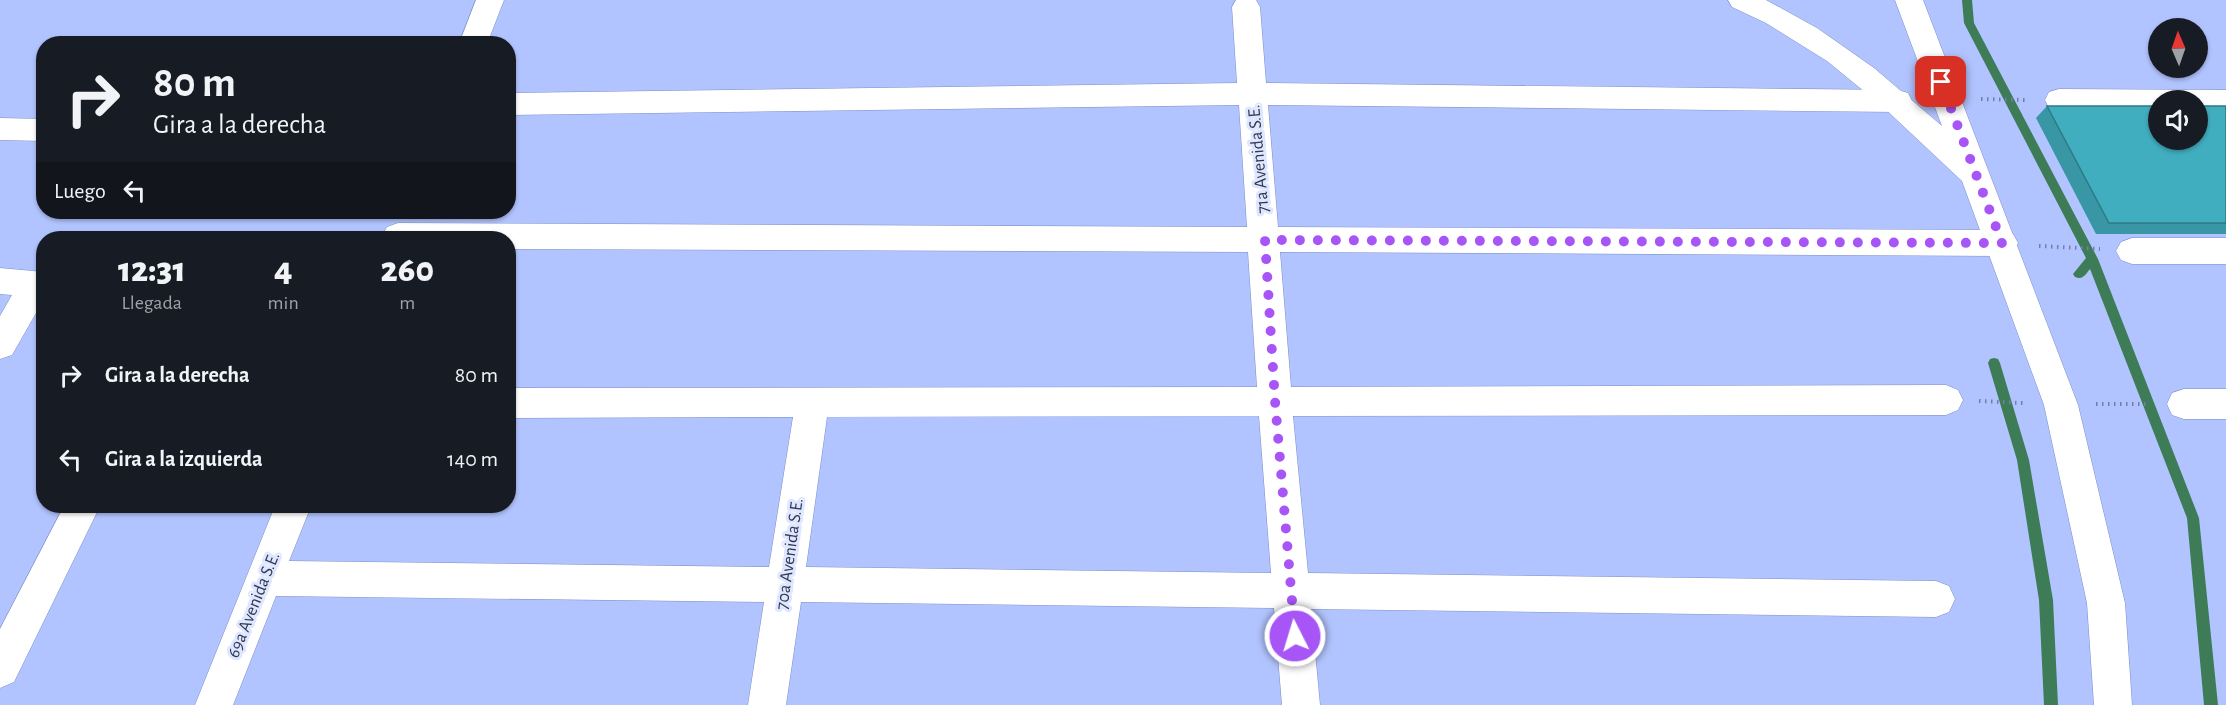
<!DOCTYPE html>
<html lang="es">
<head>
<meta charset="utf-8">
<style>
	:root { --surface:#171b24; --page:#242831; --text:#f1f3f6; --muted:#9ea1a6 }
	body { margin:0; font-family:"Alegreya Sans",sans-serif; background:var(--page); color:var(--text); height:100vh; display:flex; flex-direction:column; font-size:22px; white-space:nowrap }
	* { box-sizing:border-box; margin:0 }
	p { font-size:20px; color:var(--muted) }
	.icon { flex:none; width:33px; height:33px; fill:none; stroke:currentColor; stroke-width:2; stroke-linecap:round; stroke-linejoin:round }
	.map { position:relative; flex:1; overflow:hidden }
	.side { position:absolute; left:36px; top:231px; width:480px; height:282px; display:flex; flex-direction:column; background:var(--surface); border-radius:24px; box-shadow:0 2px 4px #0004 }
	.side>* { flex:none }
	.banner { position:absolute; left:36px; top:36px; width:480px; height:183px; border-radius:24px; box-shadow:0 2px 4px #0004; background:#171b24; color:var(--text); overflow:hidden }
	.needle { width:39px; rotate:358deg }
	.controls { position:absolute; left:2148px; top:18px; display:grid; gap:12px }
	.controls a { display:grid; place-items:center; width:60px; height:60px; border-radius:50%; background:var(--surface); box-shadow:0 2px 4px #0004; font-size:30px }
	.pin { position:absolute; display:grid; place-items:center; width:51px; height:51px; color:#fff; margin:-26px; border-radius:12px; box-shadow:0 3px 9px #0006 }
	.me { position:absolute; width:66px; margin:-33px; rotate:355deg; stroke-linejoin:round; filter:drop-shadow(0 0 4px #0008) }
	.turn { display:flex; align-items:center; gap:21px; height:126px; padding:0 18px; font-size:27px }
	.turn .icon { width:78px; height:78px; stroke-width:2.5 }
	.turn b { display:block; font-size:42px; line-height:51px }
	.then { display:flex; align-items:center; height:57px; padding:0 18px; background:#0003; gap:12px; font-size:22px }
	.eta { display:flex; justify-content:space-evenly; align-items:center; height:102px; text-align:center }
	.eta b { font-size:36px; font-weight:800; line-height:42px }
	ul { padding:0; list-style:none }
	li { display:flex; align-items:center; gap:18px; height:84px; padding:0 18px }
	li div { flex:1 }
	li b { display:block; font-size:22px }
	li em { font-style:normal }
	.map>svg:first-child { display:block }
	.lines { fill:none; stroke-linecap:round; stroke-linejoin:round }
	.stream { fill:#3d7c57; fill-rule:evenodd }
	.minor-casing { stroke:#7c8ec5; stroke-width:1 }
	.tertiary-casing { stroke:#7c8ec5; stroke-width:1 }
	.path { stroke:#737fa9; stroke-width:4; stroke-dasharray:1.5 4.5; stroke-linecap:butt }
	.minor { fill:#fff; fill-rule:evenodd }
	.tertiary { fill:#fff; fill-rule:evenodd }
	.wall { fill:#3896a5 }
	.building { fill:#41aec0; stroke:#2e7a86; stroke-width:1.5 }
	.route { stroke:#a855f7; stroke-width:10; stroke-dasharray:0 18 }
	.labels { text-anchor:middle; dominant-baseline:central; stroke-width:6; stroke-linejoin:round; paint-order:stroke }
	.street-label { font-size:18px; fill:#30374e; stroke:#dee7ff }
</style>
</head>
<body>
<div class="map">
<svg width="2226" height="705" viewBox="0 0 2226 705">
	<rect width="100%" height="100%" fill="#b2c4ff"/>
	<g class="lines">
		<path class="stream" d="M 1962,0 L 1972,0 L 1974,23 L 2098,259 L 2199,518 L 2218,705 L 2204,705 L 2187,518 L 2090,269 C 2085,275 2083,280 2075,277 L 2073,274 L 2086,258 L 1964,23 Z
			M 1994,358 L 1998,359 L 2000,363 L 2029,460 L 2053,600 L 2058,705 L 2044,705 L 2039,600 L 2017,460 L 1988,363 L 1990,359 Z"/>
		<defs>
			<path id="minor" d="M 476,0 L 504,0 L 487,44 L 459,44 Z
				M 1236,0 L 1256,0 L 1260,7 L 1266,83 L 1898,90 L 1908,93 L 1912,101 L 1908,109 L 1898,112 L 1268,105 L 1278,227 L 2002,230 L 2013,234 L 2018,243 L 2013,252 L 2002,256 L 1280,252 L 1291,387 L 1946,385 L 1958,390 L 1963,400 L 1958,410 L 1946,415 L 1293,416 L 1308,573 L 1936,581 L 1949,586 L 1955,599 L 1949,612 L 1936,617 L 1311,609 L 1320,705 L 1282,705 L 1274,608 L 801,602 L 786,705 L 748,705 L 764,602 L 276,596 L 233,705 L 195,705 L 275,506 L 311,506 L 289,561 L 769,567 L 793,417 L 508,418 L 508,388 L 1257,387 L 1248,252 L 508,249 L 508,238 L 384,238 L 382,236 L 387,227 L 398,223 L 1247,227 L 1239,105 L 508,115 L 508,93 L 1237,83 L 1232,7 ZM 1259,416 L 1271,573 L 806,567 L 827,417 Z
				M 2059,89 L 2226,90 L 2226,112 L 2198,112 L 2198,100 L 2158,100 L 2158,111 L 2059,111 L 2049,108 L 2045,100 L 2049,92 Z
				M 0,118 L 44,119 L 44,141 L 0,140 Z
				M 2132,238 L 2226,238 L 2226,264 L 2132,264 L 2121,260 L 2116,251 L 2121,242 Z
				M 0,268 L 44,272 L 44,299 L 12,355 L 0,359 L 0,316 L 12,295 L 0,294 Z
				M 2184,389 L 2226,389 L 2226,419 L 2184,419 L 2172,415 L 2167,404 L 2172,393 Z
				M 64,506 L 100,506 L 14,682 L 0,688 L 0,629 Z"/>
			<path id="tertiary" d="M 1728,0 L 1766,0 L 1817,28 L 1874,68 L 1942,126 L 1895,0 L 1923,0 L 2078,405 L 2125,603 L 2132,705 L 2094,705 L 2087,603 L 2044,405 L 1962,181 L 1881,105 L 1827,61 L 1766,23 L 1732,7 Z"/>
		</defs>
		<use href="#minor" class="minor-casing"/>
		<use href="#tertiary" class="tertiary-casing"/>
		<path class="path" d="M 1981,99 L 2027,100
			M 2039,246 L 2100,249
			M 1979,401 L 2023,403
			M 2096,404 L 2149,404"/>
		<use href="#minor" class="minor"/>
		<use href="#tertiary" class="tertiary"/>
	</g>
	<path class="wall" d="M 2047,106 L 2226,106 L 2226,234 L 2096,234 L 2036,118 Z"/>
	<path class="building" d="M 2047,106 L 2158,106 L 2158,140 L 2198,140 L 2198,106 L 2226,106 L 2226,223 L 2109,223 Z"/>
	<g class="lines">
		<path class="route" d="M 1295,636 L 1275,401 L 1265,240 L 2002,243 L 1941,82"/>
	</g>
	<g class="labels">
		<g class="street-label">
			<text transform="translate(1259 159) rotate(-95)">71a Avenida S.E.</text>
			<text transform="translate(790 554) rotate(-82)">70a Avenida S.E.</text>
			<text transform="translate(254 605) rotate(-68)">69a Avenida S.E.</text>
		</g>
	</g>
</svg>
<div class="controls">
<a><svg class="needle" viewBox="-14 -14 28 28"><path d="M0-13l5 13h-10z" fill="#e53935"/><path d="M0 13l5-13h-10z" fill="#9ea1a6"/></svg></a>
<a><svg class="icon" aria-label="sound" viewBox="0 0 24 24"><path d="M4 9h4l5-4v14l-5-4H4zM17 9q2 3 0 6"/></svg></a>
</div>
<div class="pin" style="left:1941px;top:82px;background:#d93025"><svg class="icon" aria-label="arrive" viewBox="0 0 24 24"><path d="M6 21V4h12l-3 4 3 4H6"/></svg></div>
<svg class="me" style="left:1295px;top:636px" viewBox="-20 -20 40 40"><circle r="17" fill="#a855f7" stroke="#fff" stroke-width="3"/><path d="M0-11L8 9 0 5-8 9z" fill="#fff"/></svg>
<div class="banner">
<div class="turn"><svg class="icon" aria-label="right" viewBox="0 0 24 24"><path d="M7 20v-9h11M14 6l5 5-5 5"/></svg><div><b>80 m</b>Gira a la derecha</div></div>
<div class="then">Luego<svg class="icon" aria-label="left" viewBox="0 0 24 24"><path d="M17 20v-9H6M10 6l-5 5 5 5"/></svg></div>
</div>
<section class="side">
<div class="eta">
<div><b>12:31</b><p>Llegada</p></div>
<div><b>4</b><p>min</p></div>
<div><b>260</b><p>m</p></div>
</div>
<ul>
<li><svg class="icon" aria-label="right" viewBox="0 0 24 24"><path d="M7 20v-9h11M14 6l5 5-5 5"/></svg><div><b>Gira a la derecha</b></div><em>80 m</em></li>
<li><svg class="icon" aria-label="left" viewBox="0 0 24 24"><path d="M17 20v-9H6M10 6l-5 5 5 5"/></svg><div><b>Gira a la izquierda</b></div><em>140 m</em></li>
</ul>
</section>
</div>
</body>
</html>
